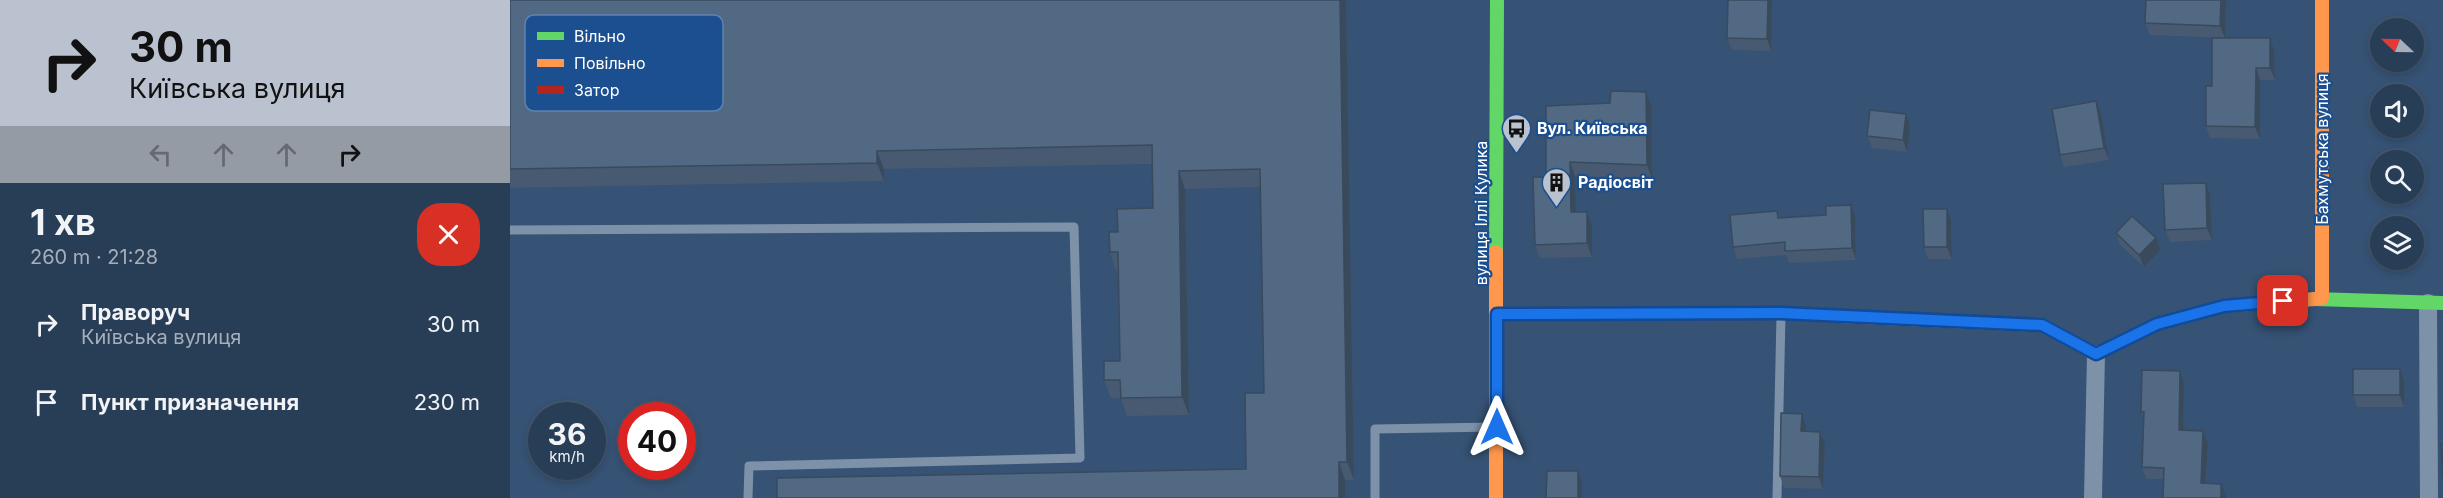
<!DOCTYPE html>
<html lang="uk">
<head>
<meta charset="utf-8">
<style>
	:root { --surface:#283e57; --page:#30455d; --text:#f1f3f6; --muted:#a5aeba; --line:#44576d }
	body { margin:0; font-family:Inter,sans-serif; background:var(--page); color:var(--text); height:100vh; display:flex; flex-direction:column; font-size:22px; white-space:nowrap }
	* { box-sizing:border-box; margin:0 }
	p { font-size:20px; color:var(--muted) }
	.icon { flex:none; width:33px; height:33px; fill:none; stroke:currentColor; stroke-width:2; stroke-linecap:round; stroke-linejoin:round }
	.map { position:relative; flex:1; overflow:hidden }
	.sheet { display:flex; flex-direction:column; background:var(--surface); width:510px }
	.sheet>* { flex:none }
	.guide { background:#b9c2ce; color:#111; overflow:hidden }
	.needle { width:39px; rotate:292deg }
	.controls { position:absolute; left:1860px; top:18px; display:grid; gap:12px }
	.controls a { display:grid; place-items:center; width:54px; height:54px; border-radius:50%; background:var(--surface); box-shadow:0 3px 9px #0003,0 0 0 2px var(--line); font-size:30px }
	.speed { position:absolute; left:18px; top:402px; display:flex; gap:12px; font-size:30px; font-weight:700; text-align:center }
	.speed>* { display:grid; place-content:center; width:78px; height:78px; border-radius:50%; background:var(--surface); box-shadow:0 3px 9px #0003,0 0 0 2px var(--line); line-height:1 }
	.speed small { font-size:15px; font-weight:400 }
	.speed .limit { border:9px solid #d22; background:#fff; color:#111 }
	.pin { position:absolute; display:grid; place-items:center; width:51px; height:51px; color:#fff; margin:-26px; border-radius:12px; box-shadow:0 3px 9px #0006 }
	.me { position:absolute; width:66px; margin:-33px; rotate:0deg; stroke-linejoin:round; filter:drop-shadow(0 0 4px #0008) }
	.turn { display:flex; align-items:center; gap:21px; height:126px; padding:0 30px; font-size:27px }
	.turn .icon { width:78px; height:78px; stroke-width:2.5 }
	.turn b { display:block; font-size:42px; line-height:51px }
	.lanes { display:flex; align-items:center; height:57px; padding:0 30px; background:#0003; justify-content:center; gap:30px; direction:ltr }
	.lanes .off { opacity:.35 }
	.round { display:grid; place-items:center; flex:none; width:63px; height:63px; border-radius:24px; background:var(--page) }
	.summary { display:flex; align-items:center; justify-content:space-between; height:102px; padding:0 30px }
	h1 { font-size:36px; font-weight:700; line-height:45px }
	ul { padding:0; list-style:none }
	li { display:flex; align-items:center; gap:18px; height:78px; padding:0 30px }
	li div { flex:1 }
	li b { display:block; font-size:22px }
	li em { font-style:normal }
	main { display:flex; flex:1; min-height:0 }
	.map>svg:first-child { display:block }
	.lines { fill:none; stroke-linecap:round; stroke-linejoin:round }
	.lane { stroke:#7d92a8; stroke-width:9 }
	.street { stroke:#7d92a8; stroke-width:18 }
	.fast { stroke:#63d668; stroke-width:14 }
	.slow { stroke:#ff974d; stroke-width:14 }
	.jam { stroke:#b3261e; stroke-width:14 }
	.wall { fill:#475a72 }
	.shaded-wall { fill:#394a5c }
	.building { fill:#526984; stroke:#394a5c; stroke-width:1.5 }
	.route-casing { stroke:#114b97; stroke-width:15 }
	.route { stroke:#1a73e8; stroke-width:10 }
	.labels { text-anchor:middle; dominant-baseline:central; stroke-width:4.5; stroke-linejoin:round; paint-order:stroke }
	.poi-label { font-size:16px; font-weight:bold; fill:#fff; stroke:#1b4f8f; text-anchor:start }
	.street-label { font-size:16px; fill:#fff; stroke:#1b4f8f }
	.key { fill:#1b4f8f; stroke:#5f84b1; stroke-width:1.5 }
	.key-label { font-size:16px; fill:#fff }
</style>
</head>
<body>
<main>
<section class="sheet">
<div class="guide">
<div class="turn"><svg class="icon" aria-label="right" viewBox="0 0 24 24"><path d="M7 20v-9h11M14 6l5 5-5 5"/></svg><div><b>30 m</b>Київська вулиця</div></div>
<div class="lanes"><svg class="icon off" aria-label="left" viewBox="0 0 24 24"><path d="M17 20v-9H6M10 6l-5 5 5 5"/></svg><svg class="icon off" aria-label="ahead" viewBox="0 0 24 24"><path d="M12 20V5M6 11l6-6 6 6"/></svg><svg class="icon off" aria-label="ahead" viewBox="0 0 24 24"><path d="M12 20V5M6 11l6-6 6 6"/></svg><svg class="icon" aria-label="right" viewBox="0 0 24 24"><path d="M7 20v-9h11M14 6l5 5-5 5"/></svg></div>
</div>
<div class="summary"><div><h1>1 хв</h1><p>260 m · 21:28</p></div><a class="round" style="background:#d93025;color:#fff"><svg class="icon" aria-label="close" viewBox="0 0 24 24"><path d="M6 6l12 12M18 6L6 18"/></svg></a></div>
<ul>
<li><svg class="icon" aria-label="right" viewBox="0 0 24 24"><path d="M7 20v-9h11M14 6l5 5-5 5"/></svg><div><b>Праворуч</b><p>Київська вулиця</p></div><em>30 m</em></li>
<li><svg class="icon" aria-label="arrive" viewBox="0 0 24 24"><path d="M6 21V4h12l-3 4 3 4H6"/></svg><div><b>Пункт призначення</b></div><em>230 m</em></li>
</ul>
</section>
<div class="map">
<svg width="1933" height="498" viewBox="0 0 1933 498">
	<rect width="100%" height="100%" fill="#365274"/>
	<g class="lines">
		<path class="lane" d="M 0,230 L 564,227 L 570,458 L 239,466 L 238,498
			M 865,498 L 865,429 L 985,427
			M 1267,498 L 1271,315"/>
		<path class="street" d="M 1918,303 L 1919,498
			M 1583,498 L 1586,354"/>
		<path class="fast" d="M 986,252 L 987,0
			M 1805,299 L 1933,303"/>
		<path class="slow" d="M 1812,0 L 1812,298
			M 1330,316 L 1532,325 L 1586,354 L 1647,324 L 1714,306 L 1805,299
			M 986,498 L 986,252"/>
		<path class="jam" d="M 987,314 L 1271,313 L 1330,316"/>
	</g>
	<path class="wall" d="M 0,0 L 836,0 L 844,480 L 835,480 L 835,498 L 267,498 L 736,469 L 754,393 L 751,187 L 675,189 L 679,415 L 617,416 L 611,398 L 601,398 L 594,380 L 610,361 L 609,271 L 606,271 L 600,252 L 608,232 L 643,208 L 642,164 L 374,169 L 374,181 L 0,188 Z
		M 1218,0 L 1262,0 L 1261,51 L 1222,50 L 1217,38 Z
		M 1716,0 L 1715,38 L 1640,35 L 1635,23 Z
		M 1760,38 L 1764,50 L 1765,80 L 1750,80 L 1750,139 L 1700,138 L 1696,126 L 1702,86 Z
		M 1136,92 L 1141,105 L 1142,179 L 1065,176 L 1065,212 L 1082,226 L 1082,257 L 1030,258 L 1025,245 L 1036,177 L 1100,103 Z
		M 1586,101 L 1591,113 L 1599,160 L 1554,167 L 1550,155 Z
		M 1400,126 L 1397,152 L 1362,148 L 1357,136 Z
		M 1700,195 L 1702,240 L 1660,242 L 1655,230 Z
		M 1341,205 L 1345,217 L 1346,260 L 1279,263 L 1276,255 L 1227,259 L 1223,247 L 1267,211 L 1270,218 L 1316,215 Z
		M 1441,221 L 1442,259 L 1418,259 L 1414,247 Z
		M 1606,233 L 1650,250 L 1634,267 L 1610,245 Z
		M 1894,381 L 1894,407 L 1847,407 L 1843,395 Z
		M 1674,383 L 1673,430 L 1693,431 L 1698,443 L 1696,484 L 1711,484 L 1716,498 L 1653,498 L 1653,479 L 1636,479 L 1632,467 L 1634,419 L 1631,412 Z
		M 1292,414 L 1296,426 L 1296,431 L 1310,432 L 1315,444 L 1313,489 L 1274,488 L 1270,476 Z"/>
	<path class="shaded-wall" d="M 830,0 L 836,0 L 844,480 L 837,462 Z
		M 1258,0 L 1262,0 L 1261,51 L 1257,39 Z
		M 1711,0 L 1716,0 L 1715,38 L 1710,26 Z
		M 1760,38 L 1764,50 L 1765,80 L 1760,68 Z
		M 1746,68 L 1750,80 L 1750,139 L 1745,127 Z
		M 1136,92 L 1141,105 L 1142,179 L 1137,165 Z
		M 1586,101 L 1591,113 L 1599,160 L 1594,148 Z
		M 1396,114 L 1400,126 L 1397,152 L 1393,140 Z
		M 367,151 L 374,169 L 374,181 L 367,163 Z
		M 1060,162 L 1065,176 L 1066,226 L 1061,212 Z
		M 669,171 L 675,189 L 679,415 L 672,397 Z
		M 1696,183 L 1700,195 L 1702,240 L 1697,228 Z
		M 1341,205 L 1345,217 L 1346,260 L 1342,248 Z
		M 1437,209 L 1441,221 L 1442,259 L 1437,247 Z
		M 1077,212 L 1082,226 L 1082,257 L 1077,243 Z
		M 1646,238 L 1650,250 L 1634,267 L 1629,255 Z
		M 1890,369 L 1894,381 L 1894,407 L 1890,395 Z
		M 1670,371 L 1674,383 L 1673,442 L 1669,430 Z
		M 1292,414 L 1296,426 L 1295,443 L 1291,431 Z
		M 1693,431 L 1698,443 L 1695,495 L 1691,483 Z
		M 1310,432 L 1315,444 L 1313,489 L 1309,477 Z
		M 829,462 L 835,480 L 835,498 L 829,498 Z
		M 1068,471 L 1072,483 L 1072,498 L 1068,498 Z
		M 1711,484 L 1716,496 L 1716,498 L 1711,498 Z"/>
	<path class="building" d="M 0,0 L 830,0 L 837,462 L 829,462 L 829,498 L 267,498 L 267,478 L 736,469 L 735,393 L 754,393 L 750,169 L 669,171 L 672,397 L 611,398 L 610,380 L 594,380 L 594,361 L 610,361 L 608,252 L 600,252 L 599,232 L 608,232 L 607,209 L 643,208 L 642,145 L 367,151 L 367,163 L 0,169 Z
		M 1218,0 L 1258,0 L 1257,39 L 1217,38 Z
		M 1636,0 L 1711,0 L 1710,26 L 1635,23 Z
		M 1702,38 L 1760,38 L 1760,68 L 1746,68 L 1745,127 L 1696,126 L 1696,86 L 1702,86 Z
		M 1101,91 L 1136,92 L 1137,165 L 1060,162 L 1061,212 L 1077,212 L 1077,243 L 1025,245 L 1023,177 L 1036,177 L 1036,106 L 1100,103 Z
		M 1586,101 L 1594,148 L 1550,155 L 1542,109 Z
		M 1360,110 L 1396,114 L 1393,140 L 1357,136 Z
		M 1696,183 L 1697,228 L 1655,230 L 1653,184 Z
		M 1341,205 L 1342,248 L 1275,251 L 1275,242 L 1223,247 L 1220,215 L 1267,211 L 1268,218 L 1316,215 L 1316,206 Z
		M 1413,209 L 1437,209 L 1437,247 L 1414,247 Z
		M 1622,216 L 1646,238 L 1629,255 L 1606,233 Z
		M 1843,369 L 1890,369 L 1890,395 L 1843,395 Z
		M 1632,370 L 1670,371 L 1669,430 L 1693,431 L 1691,483 L 1711,484 L 1711,498 L 1653,498 L 1654,468 L 1632,467 L 1634,412 L 1631,412 Z
		M 1271,413 L 1292,414 L 1291,431 L 1310,432 L 1309,477 L 1270,476 Z
		M 1931,444 L 1933,444 L 1933,477 Z
		M 1037,471 L 1068,471 L 1068,498 L 1036,498 Z"/>
	<g class="lines">
		<defs>
			<path id="route" d="M 987,427 L 987,314 L 1271,313 L 1532,325 L 1586,354 L 1647,324 L 1714,306 L 1773,301"/>
		</defs>
		<use href="#route" class="route-casing"/>
		<use href="#route" class="route"/>
	</g>
	<defs>
		<symbol id="bus-pin" viewBox="-11 -11 22 30"><path d="M0 17L-7.5 6A9.5 9.5 0 1 1 7.5 6Z" fill="#b9c2ce" stroke="#1b4f8f"/><path d="M-5-6H5V4H4V6H2V4H-2V6H-4V4H-5ZM-3.5-4V0h7V-4ZM-3.5 1.2v1.5H-2V1.2ZM2 1.2v1.5H3.5V1.2Z" fill="#111"/></symbol>
		<symbol id="building-pin" viewBox="-11 -11 22 30"><path d="M0 17L-7.5 6A9.5 9.5 0 1 1 7.5 6Z" fill="#b9c2ce" stroke="#1b4f8f"/><path d="M-4-6H4V6H1V3H-1V6H-4ZM-2.5-4.3h1.7v1.8h-1.7ZM.8-4.3h1.7v1.8H.8ZM-2.5-1h1.7V.8h-1.7ZM.8-1h1.7V.8H.8Z" fill="#111"/></symbol>
	</defs>
	<g fill-rule="evenodd">
		<use href="#bus-pin" x="990" y="112" width="33" height="45"/>
		<use href="#building-pin" x="1030" y="166" width="33" height="45"/>
	</g>
	<g class="labels">
		<g class="poi-label">
			<text x="1027" y="128">Вул. Київська</text>
			<text x="1068" y="182">Радіосвіт</text>
		</g>
		<g class="street-label">
			<text transform="translate(1812 149) rotate(-90)">Бахмутська вулиця</text>
			<text transform="translate(971 213) rotate(-90)">вулиця Іллі Кулика</text>
		</g>
	</g>
	<rect x="15" y="15" width="198" height="96" rx="9" class="key"/>
	<rect x="27" y="32" width="27" height="8" fill="#63d668"/>
	<rect x="27" y="59" width="27" height="8" fill="#ff974d"/>
	<rect x="27" y="86" width="27" height="8" fill="#b3261e"/>
	<g class="key-label">
		<text x="64" y="42">Вільно</text>
		<text x="64" y="69">Повільно</text>
		<text x="64" y="96">Затор</text>
	</g>
</svg>
<div class="controls">
<a><svg class="needle" viewBox="-14 -14 28 28"><path d="M0-13l5 13h-10z" fill="#e53935"/><path d="M0 13l5-13h-10z" fill="#a5aeba"/></svg></a>
<a><svg class="icon" aria-label="sound" viewBox="0 0 24 24"><path d="M4 9h4l5-4v14l-5-4H4zM17 9q2 3 0 6"/></svg></a>
<a><svg class="icon" aria-label="search" viewBox="0 0 24 24"><circle cx="10" cy="10" r="6"/><path d="M15 15l6 6"/></svg></a>
<a><svg class="icon" aria-label="layers" viewBox="0 0 24 24"><path d="M12 4l9 5-9 5-9-5zM3 14l9 5 9-5"/></svg></a>
</div>
<div class="speed"><div>36<small>km/h</small></div><div class="limit">40</div></div>
<div class="pin" style="left:1773px;top:301px;background:#d93025"><svg class="icon" aria-label="arrive" viewBox="0 0 24 24"><path d="M6 21V4h12l-3 4 3 4H6"/></svg></div>
<svg class="me" style="left:987px;top:427px" viewBox="-20 -20 40 40"><path d="M0-17L14 15 0 8-14 15z" fill="#1a73e8" stroke="#fff" stroke-width="4"/></svg>
</div>
</main>
</body>
</html>
